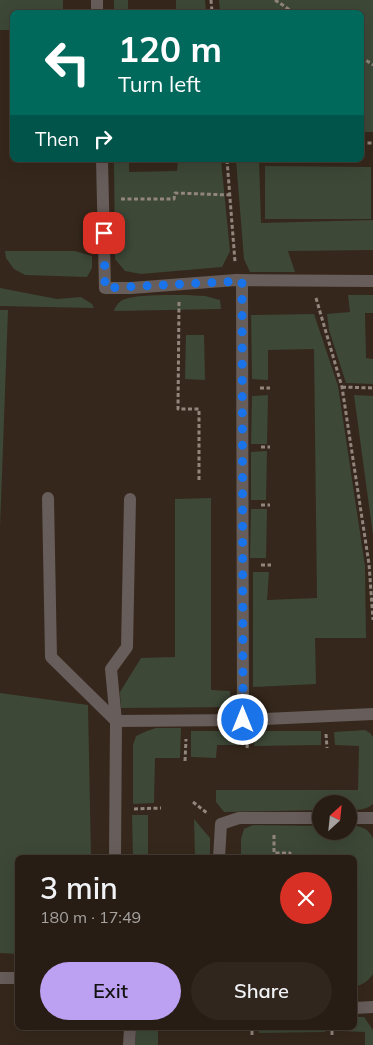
<!DOCTYPE html>
<html lang="en">
<head>
<meta charset="utf-8">
<style>
	:root { --surface:#281d14; --page:#30261d; --text:#f1f3f6; --muted:#a5a2a0; --line:#443b34; --accent:#bca0f2 }
	body { margin:0; font-family:Mulish,sans-serif; background:var(--page); color:var(--text); height:100vh; display:flex; flex-direction:column; font-size:19px; white-space:nowrap }
	* { box-sizing:border-box; margin:0 }
	p { font-size:16px; color:var(--muted) }
	.icon { flex:none; width:28px; height:28px; fill:none; stroke:currentColor; stroke-width:2; stroke-linecap:round; stroke-linejoin:round }
	.map { position:relative; flex:1; overflow:hidden }
	.drawer { position:absolute; left:15px; top:855px; width:342px; height:175px; display:flex; flex-direction:column; background:var(--surface); border-radius:8px; box-shadow:0 5px 20px #0002,0 0 0 1px var(--line) }
	.drawer>* { flex:none }
	.top-card { position:absolute; left:10px; top:10px; width:354px; height:152px; border-radius:8px; box-shadow:0 5px 20px #0002,0 0 0 1px var(--line); background:#00695c; color:#fff; overflow:hidden }
	.needle { width:32px; rotate:27deg }
	.fabs { position:absolute; left:312px; top:795px; display:grid; gap:10px }
	.fabs a { display:grid; place-items:center; width:45px; height:45px; border-radius:50%; background:var(--surface); box-shadow:0 5px 20px #0002,0 0 0 1px var(--line); font-size:25px }
	.pin { position:absolute; display:grid; place-items:center; width:42px; height:42px; color:#fff; margin:-21px; border-radius:10px; box-shadow:0 2px 8px #0006 }
	.me { position:absolute; width:55px; margin:-28px; rotate:0deg; stroke-linejoin:round; filter:drop-shadow(0 0 4px #0008) }
	.turn { display:flex; align-items:center; gap:18px; height:105px; padding:0 25px; font-size:22px }
	.turn .icon { width:65px; height:65px; stroke-width:2.5 }
	.turn b { display:block; font-size:35px; line-height:42px }
	.then { display:flex; align-items:center; height:48px; padding:0 25px; background:#0003; gap:10px; font-size:19px }
	.round { display:grid; place-items:center; flex:none; width:52px; height:52px; border-radius:26px; background:var(--page) }
	.head { display:flex; align-items:center; justify-content:space-between; height:85px; padding:0 25px }
	h1 { font-size:30px; font-weight:600; line-height:38px }
	.button { display:flex; gap:10px; margin-top:auto; padding:10px 25px }
	.button a { flex:1; height:58px; border-radius:30px; background:var(--accent); color:#111; font-size:20px; font-weight:600; line-height:58px; text-align:center }
	.button a+a { background:var(--page); color:var(--text) }
	.map>svg:first-child { display:block }
	.green { fill:#3d4837 }
	.lines { fill:none; stroke-linecap:round; stroke-linejoin:round }
	.path { stroke:#91857c; stroke-width:3; stroke-dasharray:4 2.5; stroke-linecap:butt }
	.lane { stroke:#675d5a; stroke-width:12 }
	.street { stroke:#675d5a; stroke-width:12 }
	.route { stroke:#1a73e8; stroke-width:9; stroke-dasharray:0 16.2 }
</style>
</head>
<body>
<div class="map">
<svg width="373" height="1045" viewBox="0 0 373 1045">
	<rect width="100%" height="100%" fill="#35271b"/>
	<path class="green" d="M 0,0 L 63,0 L 63,12 L 12,12 L 12,30 L 0,30 Z
		M 114,0 L 128,0 L 128,12 L 114,12 Z
		M 176,0 L 205,0 L 206,12 L 176,12 Z
		M 219,0 L 373,0 L 373,132 L 361,132 L 361,12 L 220,12 Z
		M 114,160 L 129,160 L 129,172 L 177,171 L 178,160 L 221,160 L 230,251 L 222,267 L 141,274 L 125,271 L 115,259 Z
		M 236,160 L 259,160 L 261,223 L 373,220 L 373,250 L 288,251 L 295,272 L 250,272 L 244,259 Z
		M 265,166 L 371,167 L 371,219 L 265,219 Z
		M 5,251 L 75,251 L 92,256 L 92,268 L 87,277 L 25,275 L 14,269 L 6,258 Z
		M 0,288 L 57,299 L 81,297 L 92,304 L 94,308 L 0,306 Z
		M 186,295 L 205,296 L 220,300 L 221,309 L 114,311 C 115,307 117,304 121,301 C 130,294 172,295 186,295 Z
		M 348,295 L 373,295 L 373,313 L 365,313 L 366,358 L 373,359 L 373,384 L 346,383 L 329,330 L 327,314 L 350,312 Z
		M 0,310 L 8,310 L 0,528 Z
		M 314,314 L 338,386 L 365,566 L 366,638 L 315,638 L 316,684 L 253,687 L 253,572 L 269,572 L 267,600 L 317,598 L 314,349 L 268,350 L 268,380 L 252,379 L 251,315 Z
		M 186,335 L 204,335 L 205,380 L 185,379 Z
		M 268,395 L 267,444 L 251,444 L 252,396 Z
		M 354,395 L 373,396 L 373,535 Z
		M 267,451 L 266,500 L 251,500 L 251,452 Z
		M 211,498 L 211,690 L 230,691 L 232,707 L 121,708 L 120,692 L 141,658 L 175,657 L 175,499 Z
		M 251,509 L 267,509 L 266,558 L 250,558 Z
		M 0,693 L 88,705 L 91,857 L 18,858 L 17,954 L 0,953 Z
		M 156,728 L 181,728 L 180,758 L 155,758 L 154,803 L 133,804 L 133,745 L 136,736 L 147,731 Z
		M 365,730 L 370,733 L 373,737 L 373,804 C 366,810 358,810 349,810 L 349,804 L 321,804 L 321,810 L 224,812 L 216,802 L 216,790 L 358,790 L 359,746 L 335,745 L 334,732 Z
		M 191,731 L 241,731 L 240,745 L 217,745 L 216,758 L 191,757 Z
		M 255,731 L 321,731 L 321,745 L 254,746 Z
		M 132,815 L 148,815 L 148,857 L 133,857 Z
		M 194,819 L 210,838 L 210,857 L 195,857 Z
		M 253,825 L 321,826 L 321,831 L 349,831 L 349,826 C 361,826 367,827 373,838 L 373,974 C 369,980 362,986 355,986 L 355,858 L 241,857 L 241,839 L 244,829 Z
		M 355,1017 L 364,1017 L 373,1030 L 373,1045 L 365,1045 L 365,1032 L 340,1031 L 340,1028 L 355,1028 Z
		M 136,1028 L 158,1028 L 158,1045 L 135,1045 Z
		M 259,1028 L 325,1028 L 325,1032 L 259,1033 Z"/>
	<g class="lines">
		<path class="path" d="M 211,0 L 212,12
			M 275,0 L 293,12
			M 361,57 L 373,65
			M 361,143 L 373,143
			M 227,160 L 235,262
			M 121,199 L 174,199 L 175,193 L 230,195
			M 316,298 L 342,387 L 369,564 L 373,620
			M 179,302 L 178,409 L 199,409 L 199,481
			M 342,387 L 373,388
			M 260,388 L 270,388
			M 261,447 L 270,447
			M 261,505 L 270,505
			M 261,565 L 271,565
			M 326,734 L 327,748
			M 247,748 L 248,738
			M 185,761 L 186,739
			M 193,802 L 207,813
			M 134,809 L 161,808
			M 274,835 L 274,853 L 290,853 L 290,858
			M 252,1035 L 252,1028
			M 332,1035 L 332,1028"/>
		<path class="lane" d="M 48,498 L 51,657 L 116,721
			M 116,721 L 111,669 L 127,647 L 130,499"/>
		<path class="street" d="M 97,0 L 97,12
			M 102,160 L 105,288 L 131,288 L 236,280 L 373,281
			M 242,281 L 243,720
			M 349,818 L 373,818
			M 115,858 L 116,721 L 243,720 L 373,714
			M 219,858 L 221,824 L 239,818 L 321,818
			M 0,978 L 18,978
			M 355,1008 L 373,1007
			M 129,1045 L 130,1028"/>
	</g>
	<g class="lines">
		<path class="route" d="M 104,233 L 105,288 L 242,281 L 243,720"/>
	</g>
</svg>
<div class="fabs">
<a><svg class="needle" viewBox="-14 -14 28 28"><path d="M0-13l5 13h-10z" fill="#e53935"/><path d="M0 13l5-13h-10z" fill="#a5a2a0"/></svg></a>
</div>
<div class="pin" style="left:104px;top:233px;background:#d93025"><svg class="icon" aria-label="arrive" viewBox="0 0 24 24"><path d="M6 21V4h12l-3 4 3 4H6"/></svg></div>
<svg class="me" style="left:243px;top:720px" viewBox="-20 -20 40 40"><circle r="17" fill="#1a73e8" stroke="#fff" stroke-width="3"/><path d="M0-11L8 9 0 5-8 9z" fill="#fff"/></svg>
<div class="top-card">
<div class="turn"><svg class="icon" aria-label="left" viewBox="0 0 24 24"><path d="M17 20v-9H6M10 6l-5 5 5 5"/></svg><div><b>120 m</b>Turn left</div></div>
<div class="then">Then<svg class="icon" aria-label="right" viewBox="0 0 24 24"><path d="M7 20v-9h11M14 6l5 5-5 5"/></svg></div>
</div>
<section class="drawer">
<div class="head"><div><h1>3 min</h1><p>180 m · 17:49</p></div><a class="round" style="background:#d93025;color:#fff"><svg class="icon" aria-label="close" viewBox="0 0 24 24"><path d="M6 6l12 12M18 6L6 18"/></svg></a></div>
<div class="button"><a>Exit</a><a>Share</a></div>
</section>
</div>
</body>
</html>
